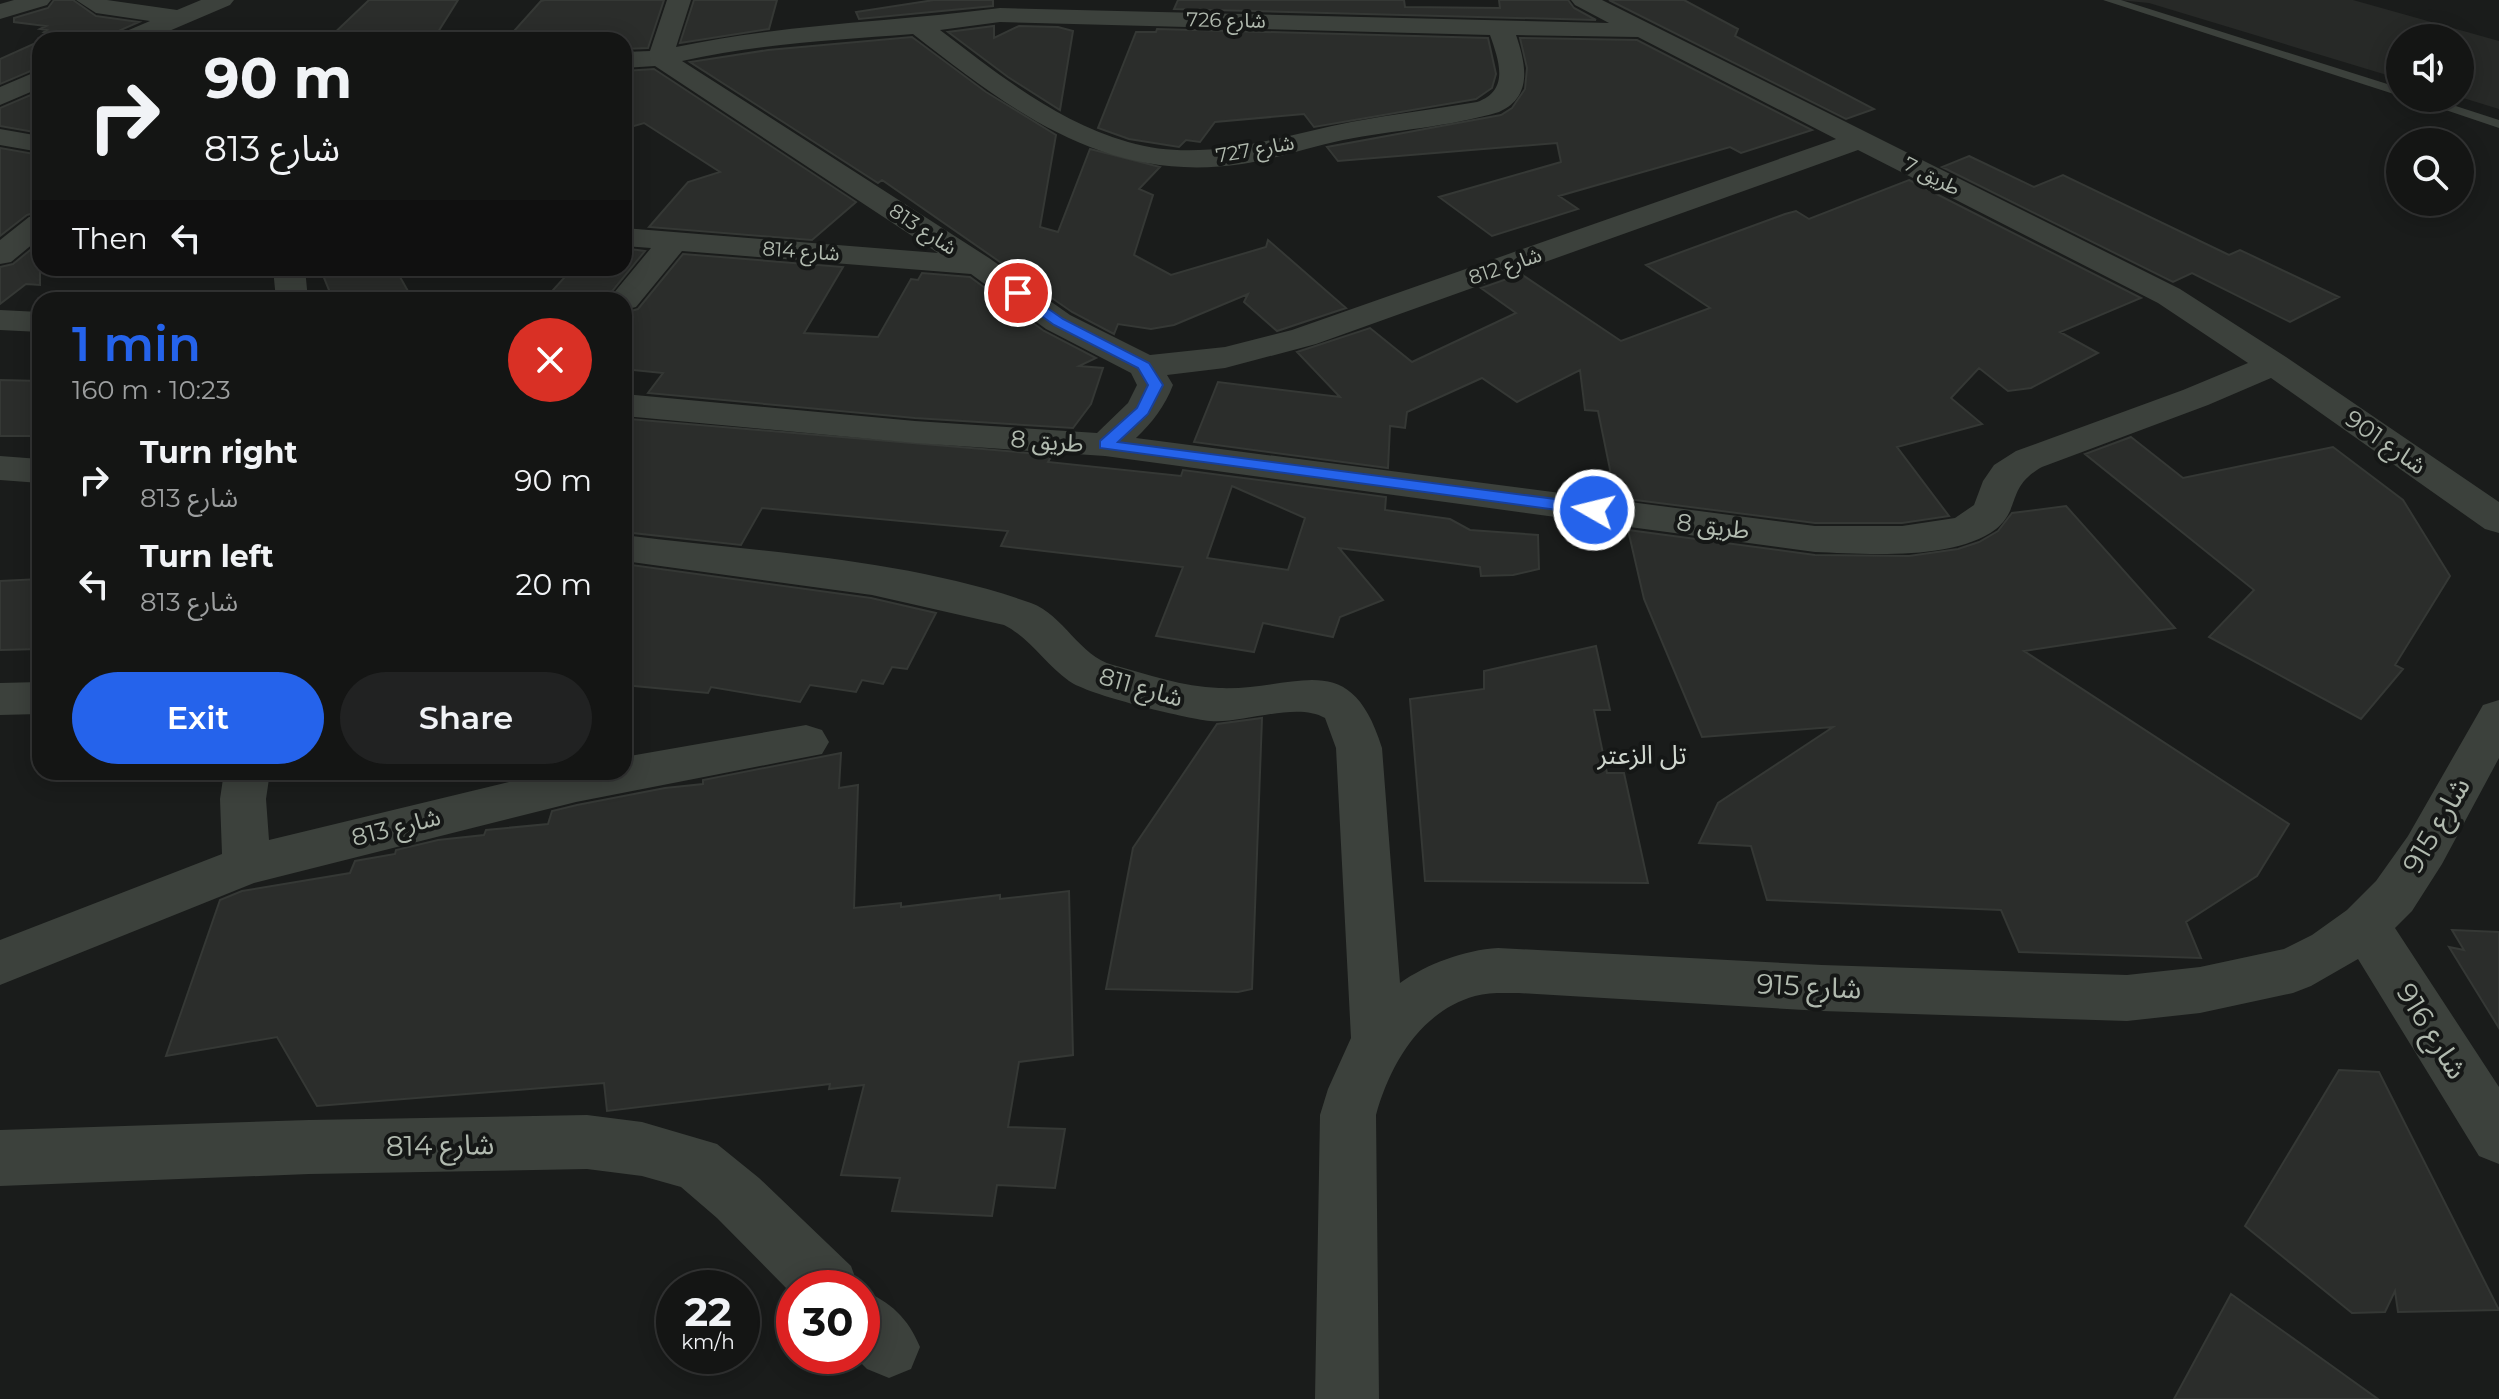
<!DOCTYPE html>
<html lang="en">
<head>
<meta charset="utf-8">
<style>
	:root { --surface:#141514; --page:#212222; --text:#f1f3f6; --muted:#9d9fa0; --line:#333434; --accent:#2563eb }
	body { margin:0; font-family:Montserrat,"Noto Sans Arabic",sans-serif; background:var(--page); color:var(--text); height:100vh; display:flex; flex-direction:column; font-size:30px; white-space:nowrap }
	* { box-sizing:border-box; margin:0 }
	p { font-size:26px; color:var(--muted) }
	.icon { flex:none; width:44px; height:44px; fill:none; stroke:currentColor; stroke-width:2; stroke-linecap:round; stroke-linejoin:round }
	.map { position:relative; flex:1; overflow:hidden }
	.drawer { position:absolute; left:32px; top:292px; width:600px; height:488px; display:flex; flex-direction:column; background:var(--surface); border-radius:24px; box-shadow:0 4px 20px #0003,0 0 0 2px var(--line) }
	.drawer>* { flex:none }
	.top-card { position:absolute; left:32px; top:32px; width:600px; height:244px; border-radius:24px; box-shadow:0 4px 20px #0003,0 0 0 2px var(--line); background:#141514; color:var(--text); overflow:hidden }
	.buttons { position:absolute; left:2386px; top:24px; display:grid; gap:16px }
	.buttons a { display:grid; place-items:center; width:88px; height:88px; border-radius:50%; background:var(--surface); box-shadow:0 4px 20px #0003,0 0 0 2px var(--line); font-size:40px }
	.speed { position:absolute; left:656px; top:1270px; display:flex; gap:16px; font-size:40px; font-weight:700; text-align:center }
	.speed>* { display:grid; place-content:center; width:104px; height:104px; border-radius:50%; background:var(--surface); box-shadow:0 4px 20px #0003,0 0 0 2px var(--line); line-height:1 }
	.speed small { font-size:20px; font-weight:400 }
	.speed .limit { border:12px solid #d22; background:#fff; color:#111 }
	.pin { position:absolute; display:grid; place-items:center; width:68px; height:68px; color:#fff; margin:-34px; border:4px solid #fff; border-radius:50%; box-shadow:0 2px 8px #0007 }
	.me { position:absolute; width:88px; margin:-44px; rotate:278deg; stroke-linejoin:round; filter:drop-shadow(0 0 6px #0008) }
	.turn { display:flex; align-items:center; gap:28px; height:168px; padding:0 40px; font-size:36px }
	.turn .icon { width:104px; height:104px; stroke-width:2.5 }
	.turn b { display:block; font-size:56px; line-height:68px }
	.then { display:flex; align-items:center; height:76px; padding:0 40px; background:#0003; gap:16px; font-size:30px }
	.round { display:grid; place-items:center; flex:none; width:84px; height:84px; border-radius:42px; background:var(--page) }
	.headline { display:flex; align-items:center; justify-content:space-between; height:136px; padding:0 40px }
	h1 { font-size:48px; font-weight:600; line-height:60px; color:var(--accent) }
	.button { display:flex; gap:16px; margin-top:auto; padding:16px 40px }
	.button a { flex:1; height:92px; border-radius:48px; background:var(--accent); color:#fff; font-size:32px; font-weight:600; line-height:92px; text-align:center }
	.button a+a { background:var(--page); color:var(--text) }
	ul { padding:0; list-style:none }
	li { display:flex; align-items:center; gap:24px; height:104px; padding:0 40px }
	li div { flex:1 }
	li b { display:block; font-size:30px }
	li em { font-style:normal }
	.map>svg:first-child { display:block }
	.built { fill:#272927 }
	.building { fill:#2b2d2b; stroke:#353835; stroke-width:2; fill-rule:evenodd }
	.lines { fill:none; stroke-linecap:round; stroke-linejoin:round }
	.service { fill:#3c413c; fill-rule:evenodd }
	.minor { fill:#3c413c; fill-rule:evenodd }
	.route { fill:#2563eb; stroke:#184099; stroke-width:2 }
	.labels { text-anchor:middle; dominant-baseline:central; stroke-width:8; stroke-linejoin:round; paint-order:stroke }
	.far-street-label { font-size:20px; fill:#b1baaf; stroke:#151716 }
	.street-label { font-size:24px; fill:#b1baaf; stroke:#151716 }
	.neighbourhood-label { font-size:26px; fill:#d0d7cf; stroke:#151716 }
	.near-street-label { font-size:28px; fill:#b1baaf; stroke:#151716 }
</style>
</head>
<body>
<div class="map">
<svg width="2499" height="1399" viewBox="0 0 2499 1399">
	<rect width="100%" height="100%" fill="#1a1c1b"/>
	<path class="built" d="M 2118,0 L 2353,0 L 2499,41 L 2499,109 L 2460,97 L 2460,38 L 2400,38 L 2400,79 L 2149,3 Z"/>
	<path class="building" d="M 54,0 L 73,0 L 96,16 L 139,22 L 116,32 L 108,40 L 44,32 L 47,30 L 40,29 L 46,26 L 14,22 L 14,18 L 48,8 Z
		M 369,0 L 458,0 L 433,40 L 327,40 Z
		M 545,0 L 664,0 L 648,48 L 624,49 L 624,40 L 506,40 L 541,1 Z
		M 694,0 L 777,0 L 769,29 L 680,43 Z
		M 934,0 L 993,0 L 993,6 L 859,19 L 856,12 Z
		M 1178,0 L 1404,0 L 1405,7 L 1500,8 L 1499,0 L 1568,0 L 1574,8 L 1596,20 L 1174,9 Z
		M 1609,0 L 1684,0 L 1738,29 L 1735,36 L 1874,109 L 1846,119 Z
		M 994,26 L 994,38 L 1019,26 L 1058,27 L 1073,31 L 1060,110 L 1008,77 L 948,32 Z
		M 1157,29 L 1488,38 L 1496,74 L 1492,88 L 1476,99 L 1314,127 L 1304,114 L 1215,122 L 1200,142 L 1186,140 L 1179,147 L 1129,139 L 1098,128 L 1136,32 L 1156,32 Z
		M 912,37 L 986,92 L 1056,135 L 1040,227 L 1058,232 L 1090,149 L 1160,167 L 1139,189 L 1153,195 L 1134,255 L 1171,275 L 1266,247 L 1268,240 L 1346,308 L 1277,331 L 1244,302 L 1248,294 L 1174,325 L 1151,329 L 1118,324 L 1114,334 L 1072,312 L 882,180 L 878,183 L 690,62 L 768,50 Z
		M 1520,38 L 1637,40 L 1812,130 L 1741,153 L 1730,147 L 1559,196 L 1578,209 L 1492,236 L 1439,197 L 1561,162 L 1557,143 L 1338,161 L 1327,147 L 1501,115 L 1512,108 L 1525,89 L 1527,68 Z
		M 40,41 L 40,67 L 0,84 L 0,59 Z
		M 654,69 L 856,202 L 812,240 L 649,227 L 688,182 L 720,172 L 644,123 L 624,129 L 624,71 Z
		M 40,91 L 40,133 L 0,126 L 0,108 Z
		M 0,148 L 40,155 L 40,211 L 27,215 L 0,236 Z
		M 1969,156 L 2034,187 L 2063,175 L 2229,255 L 2240,250 L 2339,297 L 2290,322 L 2192,273 L 2173,282 L 1942,167 Z
		M 1909,180 L 2141,298 L 2060,332 L 2098,353 L 2031,388 L 2008,391 L 1979,368 L 1951,398 L 1982,424 L 1897,447 L 1949,516 L 1902,523 L 1815,523 L 1620,498 L 1615,494 L 1598,411 L 1585,410 L 1580,370 L 1517,402 L 1482,378 L 1407,412 L 1405,428 L 1390,426 L 1388,468 L 1194,442 L 1218,382 L 1340,397 L 1297,352 L 1370,328 L 1412,362 L 1516,313 L 1481,288 L 1521,274 L 1621,341 L 1710,308 L 1646,265 L 1785,214 L 1796,211 L 1809,219 Z
		M 40,242 L 40,285 L 26,284 L 0,304 L 0,267 L 13,264 Z
		M 630,249 L 645,251 L 605,300 L 544,300 L 573,268 L 624,268 L 624,256 Z
		M 683,254 L 843,267 L 804,333 L 878,337 L 911,279 L 918,280 L 922,273 L 970,277 L 1044,331 L 1096,358 L 1079,366 L 1103,368 L 1091,404 L 1073,428 L 915,418 L 648,393 L 663,373 L 624,369 L 624,313 L 638,309 Z
		M 320,268 L 395,268 L 413,300 L 333,300 Z
		M 0,380 L 40,381 L 40,436 L 0,436 Z
		M 629,419 L 1052,455 L 1048,462 L 1181,476 L 1183,470 L 1386,497 L 1385,510 L 1450,519 L 1470,530 L 1538,535 L 1539,569 L 1513,575 L 1481,576 L 1480,567 L 1339,548 L 1383,600 L 1340,617 L 1333,637 L 1263,623 L 1254,652 L 1156,636 L 1183,567 L 1001,546 L 1008,531 L 762,508 L 741,545 L 624,532 L 624,427 ZM 1232,486 L 1305,518 L 1288,570 L 1207,558 Z
		M 2131,437 L 2183,478 L 2333,447 L 2403,500 L 2450,576 L 2395,665 L 2403,669 L 2361,719 L 2209,637 L 2254,590 L 2085,454 Z
		M 2066,506 L 2175,628 L 2024,651 L 2289,824 L 2257,876 L 2186,922 L 2201,958 L 2019,952 L 2001,910 L 1767,900 L 1751,846 L 1699,843 L 1718,803 L 1833,727 L 1702,737 L 1644,599 L 1628,530 L 1815,555 L 1909,556 L 1958,549 L 1979,542 L 1998,531 L 2012,513 Z
		M 624,564 L 871,598 L 936,613 L 907,669 L 892,667 L 883,684 L 862,680 L 856,692 L 810,685 L 800,702 L 711,687 L 708,693 L 624,685 Z
		M 40,579 L 40,649 L 0,650 L 0,581 Z
		M 1596,646 L 1610,710 L 1594,710 L 1607,773 L 1624,773 L 1648,883 L 1425,881 L 1410,699 L 1484,689 L 1484,671 Z
		M 1262,718 L 1252,989 L 1238,992 L 1106,989 L 1133,848 L 1217,724 Z
		M 841,753 L 839,788 L 858,785 L 854,908 L 901,903 L 901,907 L 1000,895 L 1000,899 L 1069,891 L 1073,1055 L 1019,1062 L 1008,1127 L 1065,1129 L 1055,1188 L 997,1185 L 992,1216 L 892,1211 L 900,1178 L 841,1175 L 864,1085 L 829,1089 L 830,1084 L 607,1111 L 604,1083 L 317,1106 L 277,1037 L 166,1056 L 220,900 L 242,891 L 350,873 L 355,861 L 395,854 L 396,850 L 438,840 L 484,835 L 486,830 L 548,824 L 552,811 L 577,805 L 665,788 L 703,784 L 703,780 Z
		M 2452,930 L 2499,932 L 2499,1028 L 2449,947 L 2464,950 Z
		M 2339,1070 L 2379,1072 L 2499,1310 L 2398,1312 L 2395,1291 L 2385,1312 L 2352,1313 L 2245,1226 Z
		M 2231,1294 L 2318,1356 L 2378,1399 L 2174,1399 Z"/>
	<g class="lines">
		<path class="service" d="M 2103,0 L 2121,0 L 2400,88 L 2400,96 Z
			M 2410,98 L 2431,98 L 2499,120 L 2499,128 Z"/>
		<path class="minor" d="M 14,0 L 51,0 L 47,5 L 0,19 L 0,4 Z
			M 76,0 L 107,0 L 177,10 L 201,0 L 234,0 L 230,5 L 148,40 L 113,40 L 117,35 L 150,21 L 96,13 Z
			M 667,0 L 691,0 L 676,47 C 783,24 892,22 1000,8 L 1609,23 L 1575,5 L 1571,0 L 1602,0 L 2180,289 L 2286,357 L 2499,502 L 2499,533 L 2485,529 L 2271,378 L 2208,405 L 2042,467 C 2006,487 2021,509 1996,529 C 1954,561 1865,554 1815,552 L 1105,456 L 915,443 L 624,416 L 624,394 L 915,421 L 1097,433 L 1128,403 L 1137,385 L 1131,373 L 1046,329 L 971,274 L 682,251 L 636,307 L 624,310 L 624,300 L 608,300 L 651,248 L 624,246 L 624,228 L 938,253 L 655,66 L 624,68 L 624,52 L 650,51 ZM 1000,22 L 1490,35 C 1499,61 1510,90 1477,102 C 1435,109 1393,114 1351,122 C 1277,137 1203,164 1128,142 C 1057,122 998,74 940,30 ZM 913,34 C 1013,112 1106,184 1242,164 C 1276,159 1309,147 1343,140 C 1394,130 1449,127 1499,112 C 1533,97 1526,64 1516,35 L 1638,37 L 1836,139 L 1292,330 L 1225,347 L 1150,355 L 1070,315 L 989,258 L 682,61 C 758,44 835,40 913,34 ZM 1858,150 L 2158,303 L 2248,363 L 2183,390 L 2016,451 L 1994,465 L 1983,481 L 1974,505 L 1955,518 L 1902,526 L 1815,526 L 1136,438 C 1152,423 1165,406 1173,385 L 1167,375 L 1225,368 L 1316,344 Z
			M 40,70 L 40,88 L 0,105 L 0,87 Z
			M 0,129 L 40,136 L 40,152 L 0,145 Z
			M 40,214 L 40,238 L 11,262 L 0,264 L 0,240 L 29,217 Z
			M 273,268 L 305,268 L 308,300 L 276,300 Z
			M 0,310 L 40,312 L 40,332 L 0,330 Z
			M 0,456 L 40,459 L 40,483 L 0,480 Z
			M 624,535 C 757,552 904,558 1031,603 C 1064,615 1079,656 1113,665 C 1147,674 1183,687 1219,688 C 1297,691 1350,644 1382,748 L 1400,983 C 1427,964 1464,950 1498,948 L 1822,965 L 2127,975 L 2200,967 L 2284,949 L 2312,935 L 2347,910 L 2376,881 L 2408,836 L 2483,705 L 2499,700 L 2499,758 L 2442,864 L 2412,911 L 2395,928 L 2499,1087 L 2499,1164 L 2479,1156 L 2358,959 L 2311,986 L 2293,993 L 2200,1013 L 2127,1021 L 1822,1011 L 1519,993 C 1505,993 1489,992 1475,996 C 1421,1011 1390,1064 1376,1115 L 1379,1399 L 1315,1399 L 1320,1115 L 1328,1089 L 1351,1038 L 1336,748 L 1325,718 C 1296,701 1244,724 1210,721 C 1184,718 1088,695 1069,681 C 1045,664 1030,638 1004,625 L 872,595 L 624,561 Z
			M 40,682 L 40,714 L 0,715 L 0,683 Z
			M 806,725 L 822,730 L 829,742 L 822,754 L 576,802 L 254,883 L 0,985 L 0,940 L 222,854 L 220,799 L 224,772 L 270,772 L 266,799 L 269,840 L 550,772 L 624,772 L 624,757 Z
			M 587,1115 L 642,1122 L 717,1144 L 759,1178 L 851,1266 L 859,1288 L 794,1288 L 794,1296 L 717,1218 L 681,1187 L 642,1176 L 587,1169 L 309,1174 L 0,1186 L 0,1130 L 309,1120 Z
			M 862,1290 C 891,1302 908,1318 920,1347 L 911,1369 L 889,1378 L 867,1369 L 854,1356 L 862,1356 Z"/>
	</g>
	<path class="route" d="M 1014,291 L 1023,291 L 1063,319 L 1149,363 L 1163,385 L 1148,414 L 1118,442 L 1594,504 L 1602,510 L 1594,515 L 1100,448 L 1100,441 L 1137,408 L 1148,385 L 1138,368 L 1054,325 L 1014,296 Z"/>
	<g class="labels">
		<g class="far-street-label">
			<text transform="translate(1226 20) rotate(1)">شارع 726</text>
			<text transform="translate(1255 149) rotate(-10)">شارع 727</text>
			<text transform="translate(1932 176) rotate(27)">7 طريق</text>
			<text transform="translate(923 229) rotate(33)">شارع 813</text>
			<text transform="translate(801 251) rotate(4)">شارع 814</text>
			<text transform="translate(1505 266) rotate(-19)">شارع 812</text>
		</g>
		<g class="street-label">
			<text transform="translate(1047 441) rotate(4)">طريق 8</text>
			<text transform="translate(2386 442) rotate(35)">شارع 901</text>
			<text transform="translate(1713 526) rotate(7)">طريق 8</text>
			<text transform="translate(1141 687) rotate(16)">شارع 811</text>
			<text transform="translate(396 827) rotate(-14)">شارع 813</text>
		</g>
		<g class="neighbourhood-label">
			<text x="1642" y="755">تل الزعتر</text>
		</g>
		<g class="near-street-label">
			<text transform="translate(2436 825) rotate(-60)">شارع 915</text>
			<text transform="translate(1809 986) rotate(3)">شارع 915</text>
			<text transform="translate(2432 1031) rotate(58)">شارع 916</text>
			<text transform="translate(440 1145) rotate(-1)">شارع 814</text>
		</g>
	</g>
</svg>
<div class="buttons">
<a><svg class="icon" aria-label="sound" viewBox="0 0 24 24"><path d="M4 9h4l5-4v14l-5-4H4zM17 9q2 3 0 6"/></svg></a>
<a><svg class="icon" aria-label="search" viewBox="0 0 24 24"><circle cx="10" cy="10" r="6"/><path d="M15 15l6 6"/></svg></a>
</div>
<div class="speed"><div>22<small>km/h</small></div><div class="limit">30</div></div>
<div class="pin" style="left:1018px;top:293px;background:#d93025"><svg class="icon" aria-label="arrive" viewBox="0 0 24 24"><path d="M6 21V4h12l-3 4 3 4H6"/></svg></div>
<svg class="me" style="left:1594px;top:510px" viewBox="-20 -20 40 40"><circle r="17" fill="#2563eb" stroke="#fff" stroke-width="3"/><path d="M0-11L8 9 0 5-8 9z" fill="#fff"/></svg>
<div class="top-card">
<div class="turn"><svg class="icon" aria-label="right" viewBox="0 0 24 24"><path d="M7 20v-9h11M14 6l5 5-5 5"/></svg><div><b>90 m</b>شارع 813</div></div>
<div class="then">Then<svg class="icon" aria-label="left" viewBox="0 0 24 24"><path d="M17 20v-9H6M10 6l-5 5 5 5"/></svg></div>
</div>
<section class="drawer">
<div class="headline"><div><h1>1 min</h1><p>160 m · 10:23</p></div><a class="round" style="background:#d93025;color:#fff"><svg class="icon" aria-label="close" viewBox="0 0 24 24"><path d="M6 6l12 12M18 6L6 18"/></svg></a></div>
<ul>
<li><svg class="icon" aria-label="right" viewBox="0 0 24 24"><path d="M7 20v-9h11M14 6l5 5-5 5"/></svg><div><b>Turn right</b><p>شارع 813</p></div><em>90 m</em></li>
<li><svg class="icon" aria-label="left" viewBox="0 0 24 24"><path d="M17 20v-9H6M10 6l-5 5 5 5"/></svg><div><b>Turn left</b><p>شارع 813</p></div><em>20 m</em></li>
</ul>
<div class="button"><a>Exit</a><a>Share</a></div>
</section>
</div>
</body>
</html>
